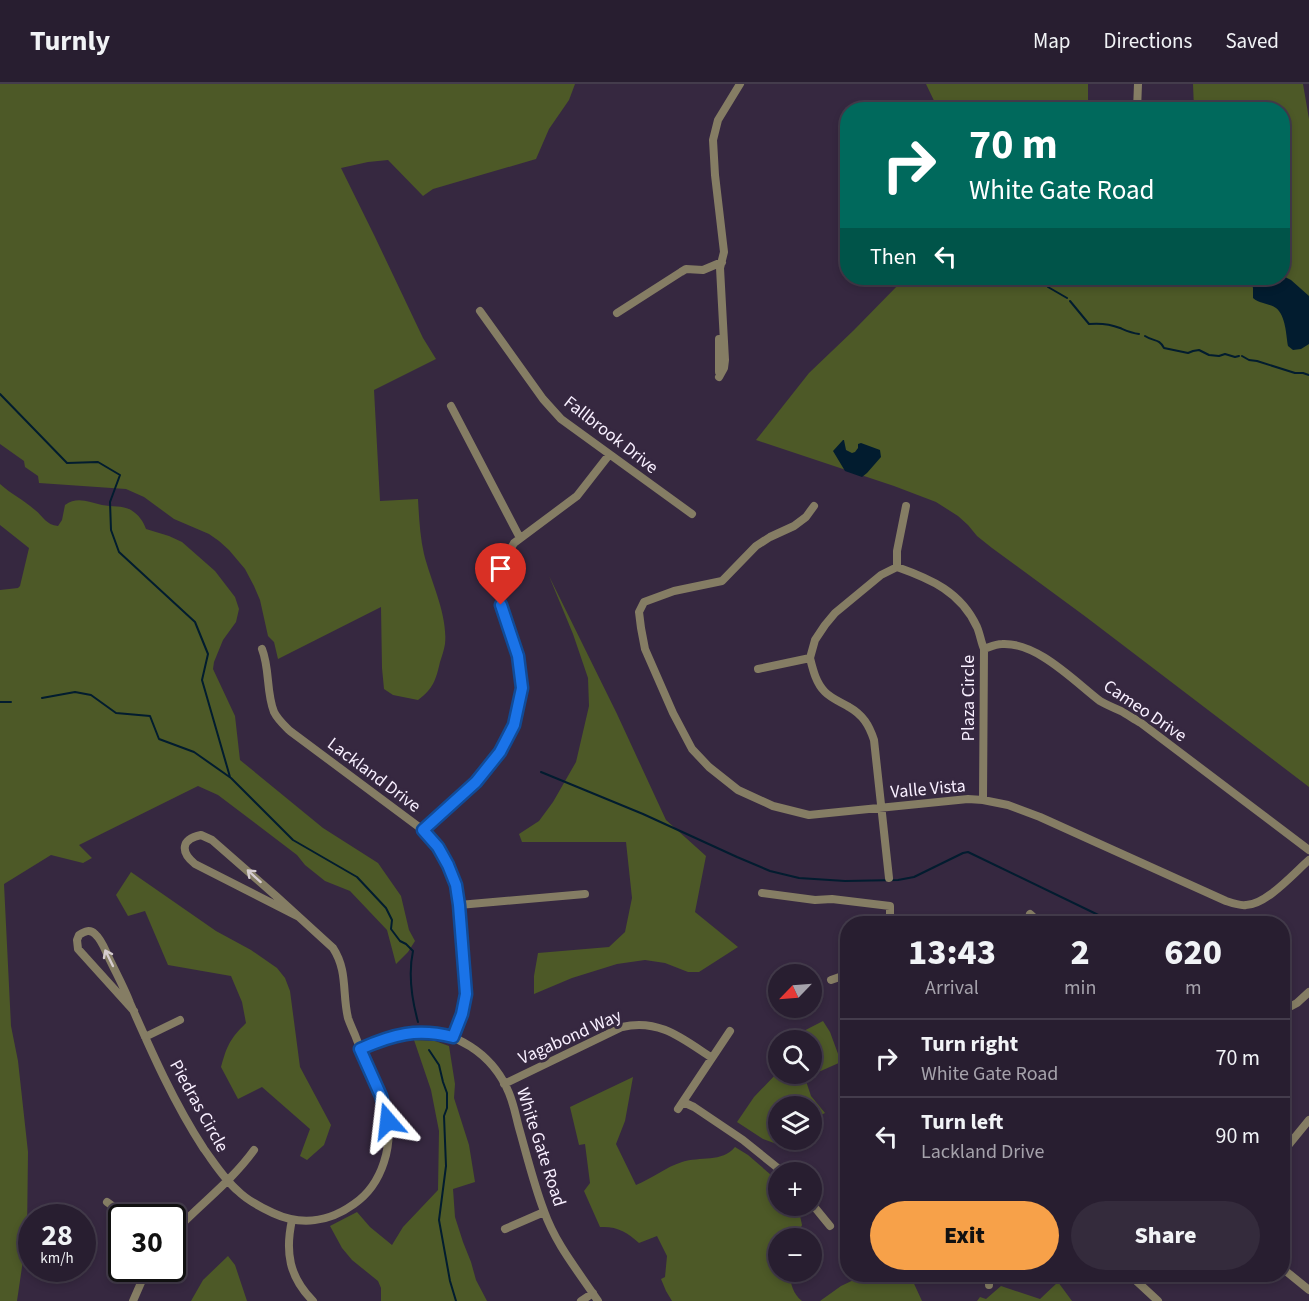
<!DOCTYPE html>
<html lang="en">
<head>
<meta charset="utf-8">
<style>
	:root { --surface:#281e30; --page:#342b3c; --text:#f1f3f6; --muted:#a5a2ab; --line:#443c4c; --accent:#f7a149 }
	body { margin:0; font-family:"Source Sans 3",sans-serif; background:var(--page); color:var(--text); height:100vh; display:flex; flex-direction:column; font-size:22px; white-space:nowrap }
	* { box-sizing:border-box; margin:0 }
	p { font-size:20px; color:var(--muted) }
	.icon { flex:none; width:33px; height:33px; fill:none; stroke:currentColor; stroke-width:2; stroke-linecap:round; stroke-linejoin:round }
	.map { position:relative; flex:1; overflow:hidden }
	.sheet { position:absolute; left:840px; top:832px; width:450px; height:366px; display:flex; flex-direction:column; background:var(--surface); border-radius:24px; box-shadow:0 3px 9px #0003,0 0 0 2px var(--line) }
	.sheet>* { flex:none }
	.banner { position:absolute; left:840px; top:18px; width:450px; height:183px; border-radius:24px; box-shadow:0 3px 9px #0003,0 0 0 2px var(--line); background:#00695c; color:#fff; overflow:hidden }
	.needle { width:39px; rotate:245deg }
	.buttons { position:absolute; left:768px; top:880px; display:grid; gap:12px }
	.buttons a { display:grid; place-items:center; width:54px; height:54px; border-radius:50%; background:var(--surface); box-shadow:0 3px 9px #0003,0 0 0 2px var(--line); font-size:30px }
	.speed { position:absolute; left:18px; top:1120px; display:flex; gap:12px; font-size:30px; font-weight:700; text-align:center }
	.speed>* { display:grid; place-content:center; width:78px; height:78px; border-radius:50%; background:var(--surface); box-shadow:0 3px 9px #0003,0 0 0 2px var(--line); line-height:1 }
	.speed small { font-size:15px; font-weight:400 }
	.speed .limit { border:3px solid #111; border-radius:9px; background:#fff; color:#111 }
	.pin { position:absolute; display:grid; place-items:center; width:51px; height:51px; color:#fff; margin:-62px -26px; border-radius:50% 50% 50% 0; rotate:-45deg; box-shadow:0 0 6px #0007 }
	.pin .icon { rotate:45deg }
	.me { position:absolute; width:66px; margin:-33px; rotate:343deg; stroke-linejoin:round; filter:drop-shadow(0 0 4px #0008) }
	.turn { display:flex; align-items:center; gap:21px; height:126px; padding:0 30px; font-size:27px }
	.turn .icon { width:78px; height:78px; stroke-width:2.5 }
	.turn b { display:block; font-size:42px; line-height:51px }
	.then { display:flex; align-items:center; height:57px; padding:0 30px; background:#0003; gap:12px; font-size:22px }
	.eta { display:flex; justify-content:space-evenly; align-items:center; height:102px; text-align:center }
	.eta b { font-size:36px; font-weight:800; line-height:42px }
	.primary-button { display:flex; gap:12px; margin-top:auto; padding:12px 30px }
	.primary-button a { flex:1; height:69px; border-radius:36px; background:var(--accent); color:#111; font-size:24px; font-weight:800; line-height:69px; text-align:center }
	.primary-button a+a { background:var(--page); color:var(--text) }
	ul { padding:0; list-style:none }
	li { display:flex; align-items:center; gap:18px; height:78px; padding:0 30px; border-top:2px solid var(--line) }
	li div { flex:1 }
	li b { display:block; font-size:22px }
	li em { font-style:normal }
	header { display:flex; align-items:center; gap:36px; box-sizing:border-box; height:84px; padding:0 30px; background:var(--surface); border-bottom:2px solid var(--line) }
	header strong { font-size:28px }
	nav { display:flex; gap:33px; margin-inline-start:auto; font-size:21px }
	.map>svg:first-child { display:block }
	.green { fill:#4d5927 }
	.water { fill:#021c2f }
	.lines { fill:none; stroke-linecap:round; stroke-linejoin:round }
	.stream { stroke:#021c2f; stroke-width:2 }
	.minor { stroke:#857d64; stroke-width:8 }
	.oneway { stroke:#d6cdd0 }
	.route-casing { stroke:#114b97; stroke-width:15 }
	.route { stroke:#1a73e8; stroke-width:10 }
	.labels { text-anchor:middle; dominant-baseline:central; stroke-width:6; stroke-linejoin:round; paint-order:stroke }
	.street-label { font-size:18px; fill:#f8efff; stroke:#362840 }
</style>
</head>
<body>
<header>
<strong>Turnly</strong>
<nav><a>Map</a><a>Directions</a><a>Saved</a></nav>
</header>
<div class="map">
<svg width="1309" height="1217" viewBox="0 0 1309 1217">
	<rect width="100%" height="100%" fill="#362840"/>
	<path class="green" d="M 0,0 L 575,0 L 569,16 L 549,45 L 536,75 L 433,105 L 423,112 L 388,76 L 368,78 L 341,84 L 375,153 L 423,254 L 436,275 L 374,306 L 380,417 L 418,415 C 419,433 420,453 424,470 C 431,498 448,531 445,560 C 444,566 442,572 440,578 C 436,596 433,605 418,616 L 393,611 L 384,605 L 382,584 L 381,523 L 278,575 L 274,558 L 268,552 L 260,516 L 254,502 L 245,485 L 229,466 L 219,457 L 209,450 L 174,435 L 144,413 L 126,405 L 39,399 L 38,392 L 25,383 L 24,377 L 0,360 Z
		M 926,0 L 1088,0 L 1088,25 L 938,25 Z
		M 1193,0 L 1303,0 L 1309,35 L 1309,703 L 1086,533 L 992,464 L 977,452 L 968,441 L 958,432 L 936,418 L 894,402 L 756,356 L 809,289 L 854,246 L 902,197 L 903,194 L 1282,194 L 1282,26 L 1194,25 Z
		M 0,400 C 11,410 24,416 35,426 C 43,432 46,441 58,442 L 62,436 L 65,421 C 77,412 89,418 102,421 C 112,423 122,421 131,426 C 139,431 143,437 146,445 L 169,452 L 182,458 L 215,487 L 235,513 L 239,525 L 236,538 L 223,556 L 214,578 L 213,585 L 235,632 L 240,676 L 323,744 L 378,779 L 401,812 L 409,846 L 415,857 L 408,868 L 396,880 L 387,846 L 350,807 L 325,797 L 305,781 L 297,771 L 218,711 L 198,702 L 79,761 L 92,774 L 83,779 L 51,771 L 4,800 L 11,942 L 18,977 L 28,1068 L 27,1149 L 17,1217 L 0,1217 L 0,506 L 18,504 L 20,502 L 29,464 L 0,441 Z
		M 549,492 L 617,630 L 666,736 L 706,772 L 695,828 L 738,863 L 699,888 L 688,888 L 665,879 L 645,876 L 617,880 L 572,894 L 534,910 L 534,892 L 538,869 L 609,863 L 625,848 L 632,814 L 626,758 L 522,758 L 519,750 L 539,737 L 553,718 L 576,678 L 589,622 L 588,594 L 573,550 Z
		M 131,788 L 216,847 L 251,866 L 277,884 L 285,894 L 290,907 L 300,983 L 331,1041 L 324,1061 L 307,1076 L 300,1072 L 310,1045 L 262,1003 L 238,1015 L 221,983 C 227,961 230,955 246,939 L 242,918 L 231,892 L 168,881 L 145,827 L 128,832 L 116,811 Z
		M 823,937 L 830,948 L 841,978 L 805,994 L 811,1012 L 825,1029 L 812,1035 L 812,1023 L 778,1023 L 779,1056 L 774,1059 L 763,1055 L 737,1038 L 754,1013 L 778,988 L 778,990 L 812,990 L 812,957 L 791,957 L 790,954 Z
		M 414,956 L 435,957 L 449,962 L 455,1000 L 454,1014 L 469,1061 L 475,1098 L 453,1105 L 455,1133 L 463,1158 L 471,1178 L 476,1196 L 487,1217 L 381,1217 L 381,1204 L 378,1197 L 352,1176 L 342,1164 L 330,1142 L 357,1128 L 370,1143 L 392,1161 L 403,1143 L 438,1106 L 439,1047 L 431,1006 Z
		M 633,993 L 625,1037 L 616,1060 L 636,1101 C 651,1095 666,1083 682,1078 C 700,1072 722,1079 735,1063 L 748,1071 L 778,1097 L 778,1122 L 798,1122 L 802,1141 L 796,1155 L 778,1155 L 778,1188 L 790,1188 C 790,1199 793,1210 802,1217 L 672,1217 L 666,1207 L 661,1195 L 665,1193 L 667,1172 L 657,1152 L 639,1159 C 627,1148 617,1142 600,1143 L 584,1107 L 590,1099 L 585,1060 L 579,1061 L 570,1023 Z
		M 228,1172 L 235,1181 L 247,1217 L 191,1217 L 203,1196 Z
		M 864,1191 L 910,1191 L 922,1217 L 820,1217 L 841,1202 Z
		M 1058,1198 L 1072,1217 L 977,1217 L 980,1213 L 986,1215 L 1001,1202 L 1040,1215 Z"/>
	<path class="water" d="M 1283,192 L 1291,196 L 1309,212 L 1309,260 L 1301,265 L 1293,266 L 1288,262 C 1286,251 1286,232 1276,224 C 1269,219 1260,220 1253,214 L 1253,204 L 1250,194 L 1282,194 Z
		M 843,356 L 844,356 L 846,366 L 852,369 L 855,368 L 858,364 L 858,360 L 861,359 L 880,366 L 881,373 L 867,389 L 862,393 L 845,387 L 833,367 Z"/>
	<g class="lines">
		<path class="stream" d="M 1048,203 L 1067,214
			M 1070,217 L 1089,240 C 1100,239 1110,240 1120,244 C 1127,247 1131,249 1139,250
			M 1145,252 C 1154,258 1159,254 1164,264 L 1188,269 L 1193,267 L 1199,266 L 1209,271 L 1219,272 L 1225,270 L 1235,273 L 1239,272
			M 1242,272 L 1249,276 L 1257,277 L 1295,289 L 1303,289 L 1309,291
			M 0,310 L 67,379 L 98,378 L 120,391 L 110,418 L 111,446 L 119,468 L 195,538 L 208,570 L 202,596 L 230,693
			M 42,614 L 75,608 L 91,611 L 116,629 L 150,632 L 159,655 L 194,668 L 231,694 L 293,756 L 357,793 L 386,824 L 392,836 L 391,845 L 400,857 L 406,860 L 413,867 C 408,890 412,916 418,938
			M 0,618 L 11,618
			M 541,688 L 643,730 L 737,773 L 770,787 L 799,794 L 845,797 L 898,796 L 914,793 L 963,769 L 968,768 L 1117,840
			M 1282,865 L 1285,863
			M 429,966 L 439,981 L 443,998 L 447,1009 L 447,1024 L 444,1032 L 446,1082 L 439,1136 L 450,1197 L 456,1217"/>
		<path class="minor" d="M 1137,26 L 1138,0
			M 480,227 L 543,315 L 561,335 L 692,430
			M 617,229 L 681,188 L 686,185 L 703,186 L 722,178
			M 719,288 L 719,255
			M 719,293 L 724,284 L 725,276 L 720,184 L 724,168 L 715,91 L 713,56 L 718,36 L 740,0
			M 451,322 L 520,454
			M 814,422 L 806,433 L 794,442 L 770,453 L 756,462 L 722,497 L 674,507 L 644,518 L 639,528 L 641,544 L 645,565 L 673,629 L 692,665 L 709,683 L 738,706 L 773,722 L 809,731 L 968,715 L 983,716 L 1008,721 L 1040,733 L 1226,817 C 1232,819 1240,822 1246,821 C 1266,821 1294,789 1309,776
			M 897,483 C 931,495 961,508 977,543 C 980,550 981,558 984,565 L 983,716
			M 897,483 L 897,467 L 906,422
			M 262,565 C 270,585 266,608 274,628 C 278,636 284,641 290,647 L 423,746 L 438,763 L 448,781 L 456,801 L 459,821 L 466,910 L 462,930 L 453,953
			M 984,565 C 990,563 995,560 1002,560 C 1037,558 1074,597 1100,617 C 1107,621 1114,624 1121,627 C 1128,631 1134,635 1141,639 L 1309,766
			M 810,574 L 815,556 L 825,541 L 835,529 L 881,491 L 897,483
			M 758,585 L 810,574 C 813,586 816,599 825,608 C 832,615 841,618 849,623 C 863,631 869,641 874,656 L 889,794
			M 423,746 L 476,698 L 500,668 L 514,641 L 522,604 L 518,571 L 501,521 L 499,497 L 503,478 L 514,459 L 577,412 L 609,371
			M 762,809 L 815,816 L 832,815 L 890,822 L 890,840
			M 459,821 L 585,810
			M 1030,830 L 1041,840
			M 831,896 L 848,890
			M 134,927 L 78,865 L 77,856 L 79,851 C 85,847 90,845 95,850 C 102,856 105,866 109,874 C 116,889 124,903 130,919 C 152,969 174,1019 204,1065 C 215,1080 224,1095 238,1107 C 248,1117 260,1123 273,1129 C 301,1142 329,1138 354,1120 C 383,1100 394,1060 386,1027 C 379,1001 364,976 355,951 C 353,946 350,940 348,934 C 342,909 348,887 333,864 L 276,812 L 212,756 L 201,751 C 181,755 180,768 195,780 L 297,832
			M 1282,927 L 1297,919 L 1309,908
			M 145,953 L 180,936
			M 360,965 C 377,958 394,950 412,948 C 454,944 493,970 509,1009 C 514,1021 516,1033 519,1044 C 527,1072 534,1101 544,1127 C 556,1161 579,1188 598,1217
			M 844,996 L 848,994
			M 504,1000 L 622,943 C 659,934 683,955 712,974
			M 683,1018 L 694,1023 L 743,1056 L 784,1089
			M 678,1025 L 730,947
			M 1282,1069 L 1309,1036
			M 107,1118 L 129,1134
			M 812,1120 L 830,1142
			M 292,1136 C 285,1168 289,1193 313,1217
			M 505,1145 L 544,1128
			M 172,1150 C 199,1121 231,1098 254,1066
			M 1282,1184 L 1309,1206
			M 989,1191 L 989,1201
			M 1130,1191 L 1158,1217
			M 133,1217 L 147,1185
			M 581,1217 L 593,1209"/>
	</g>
	<defs><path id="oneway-shaft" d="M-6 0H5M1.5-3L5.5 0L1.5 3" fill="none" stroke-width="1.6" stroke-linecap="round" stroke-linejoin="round" transform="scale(1.5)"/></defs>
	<g class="oneway">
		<use href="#oneway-shaft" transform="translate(254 792) rotate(-138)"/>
		<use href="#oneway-shaft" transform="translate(109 874) rotate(-116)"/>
	</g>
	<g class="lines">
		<defs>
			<path id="route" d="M 388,1037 L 381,1012 L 360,965 C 394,950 417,944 453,953 L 462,930 L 466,910 L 459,821 L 456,801 L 448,781 L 438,763 L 423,746 L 476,698 L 500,668 L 514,641 L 522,604 L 518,572 L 501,521"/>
		</defs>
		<use href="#route" class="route-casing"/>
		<use href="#route" class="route"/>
	</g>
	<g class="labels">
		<g class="street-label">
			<text transform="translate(611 351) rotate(38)">Fallbrook Drive</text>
			<text transform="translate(968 614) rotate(-90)">Plaza Circle</text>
			<text transform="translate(1145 627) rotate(34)">Cameo Drive</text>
			<text transform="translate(374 691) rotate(37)">Lackland Drive</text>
			<text transform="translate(928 705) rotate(-5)">Valle Vista</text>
			<text transform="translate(570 953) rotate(-24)">Vagabond Way</text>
			<text transform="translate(199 1022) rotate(61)">Piedras Circle</text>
			<text transform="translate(541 1063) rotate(72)">White Gate Road</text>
		</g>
	</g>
</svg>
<div class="buttons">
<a><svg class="needle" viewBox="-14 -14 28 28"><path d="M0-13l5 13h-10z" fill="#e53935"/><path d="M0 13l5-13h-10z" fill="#a5a2ab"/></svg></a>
<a><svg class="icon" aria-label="search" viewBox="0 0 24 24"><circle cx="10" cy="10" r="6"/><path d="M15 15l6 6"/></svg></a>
<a><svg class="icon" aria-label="layers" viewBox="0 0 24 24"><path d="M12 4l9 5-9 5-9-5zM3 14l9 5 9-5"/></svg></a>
<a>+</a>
<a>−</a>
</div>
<div class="speed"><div>28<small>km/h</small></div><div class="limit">30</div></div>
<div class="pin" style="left:501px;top:521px;background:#d93025"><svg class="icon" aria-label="arrive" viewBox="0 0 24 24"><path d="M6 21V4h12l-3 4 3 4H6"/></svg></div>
<svg class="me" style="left:388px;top:1037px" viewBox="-20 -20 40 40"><path d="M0-17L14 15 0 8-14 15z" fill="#1a73e8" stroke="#fff" stroke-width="4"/></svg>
<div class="banner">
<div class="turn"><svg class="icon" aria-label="right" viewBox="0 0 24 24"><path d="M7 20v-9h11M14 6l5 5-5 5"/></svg><div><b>70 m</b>White Gate Road</div></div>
<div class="then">Then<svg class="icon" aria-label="left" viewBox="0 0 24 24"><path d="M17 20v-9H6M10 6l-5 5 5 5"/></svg></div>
</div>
<section class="sheet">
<div class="eta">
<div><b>13:43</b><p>Arrival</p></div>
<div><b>2</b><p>min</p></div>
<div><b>620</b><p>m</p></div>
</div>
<ul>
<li><svg class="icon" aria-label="right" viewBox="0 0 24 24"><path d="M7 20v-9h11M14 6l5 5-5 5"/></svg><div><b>Turn right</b><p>White Gate Road</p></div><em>70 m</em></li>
<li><svg class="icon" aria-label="left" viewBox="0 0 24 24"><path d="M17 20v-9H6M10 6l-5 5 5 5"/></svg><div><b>Turn left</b><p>Lackland Drive</p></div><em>90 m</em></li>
</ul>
<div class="primary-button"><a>Exit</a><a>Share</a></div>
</section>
</div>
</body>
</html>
